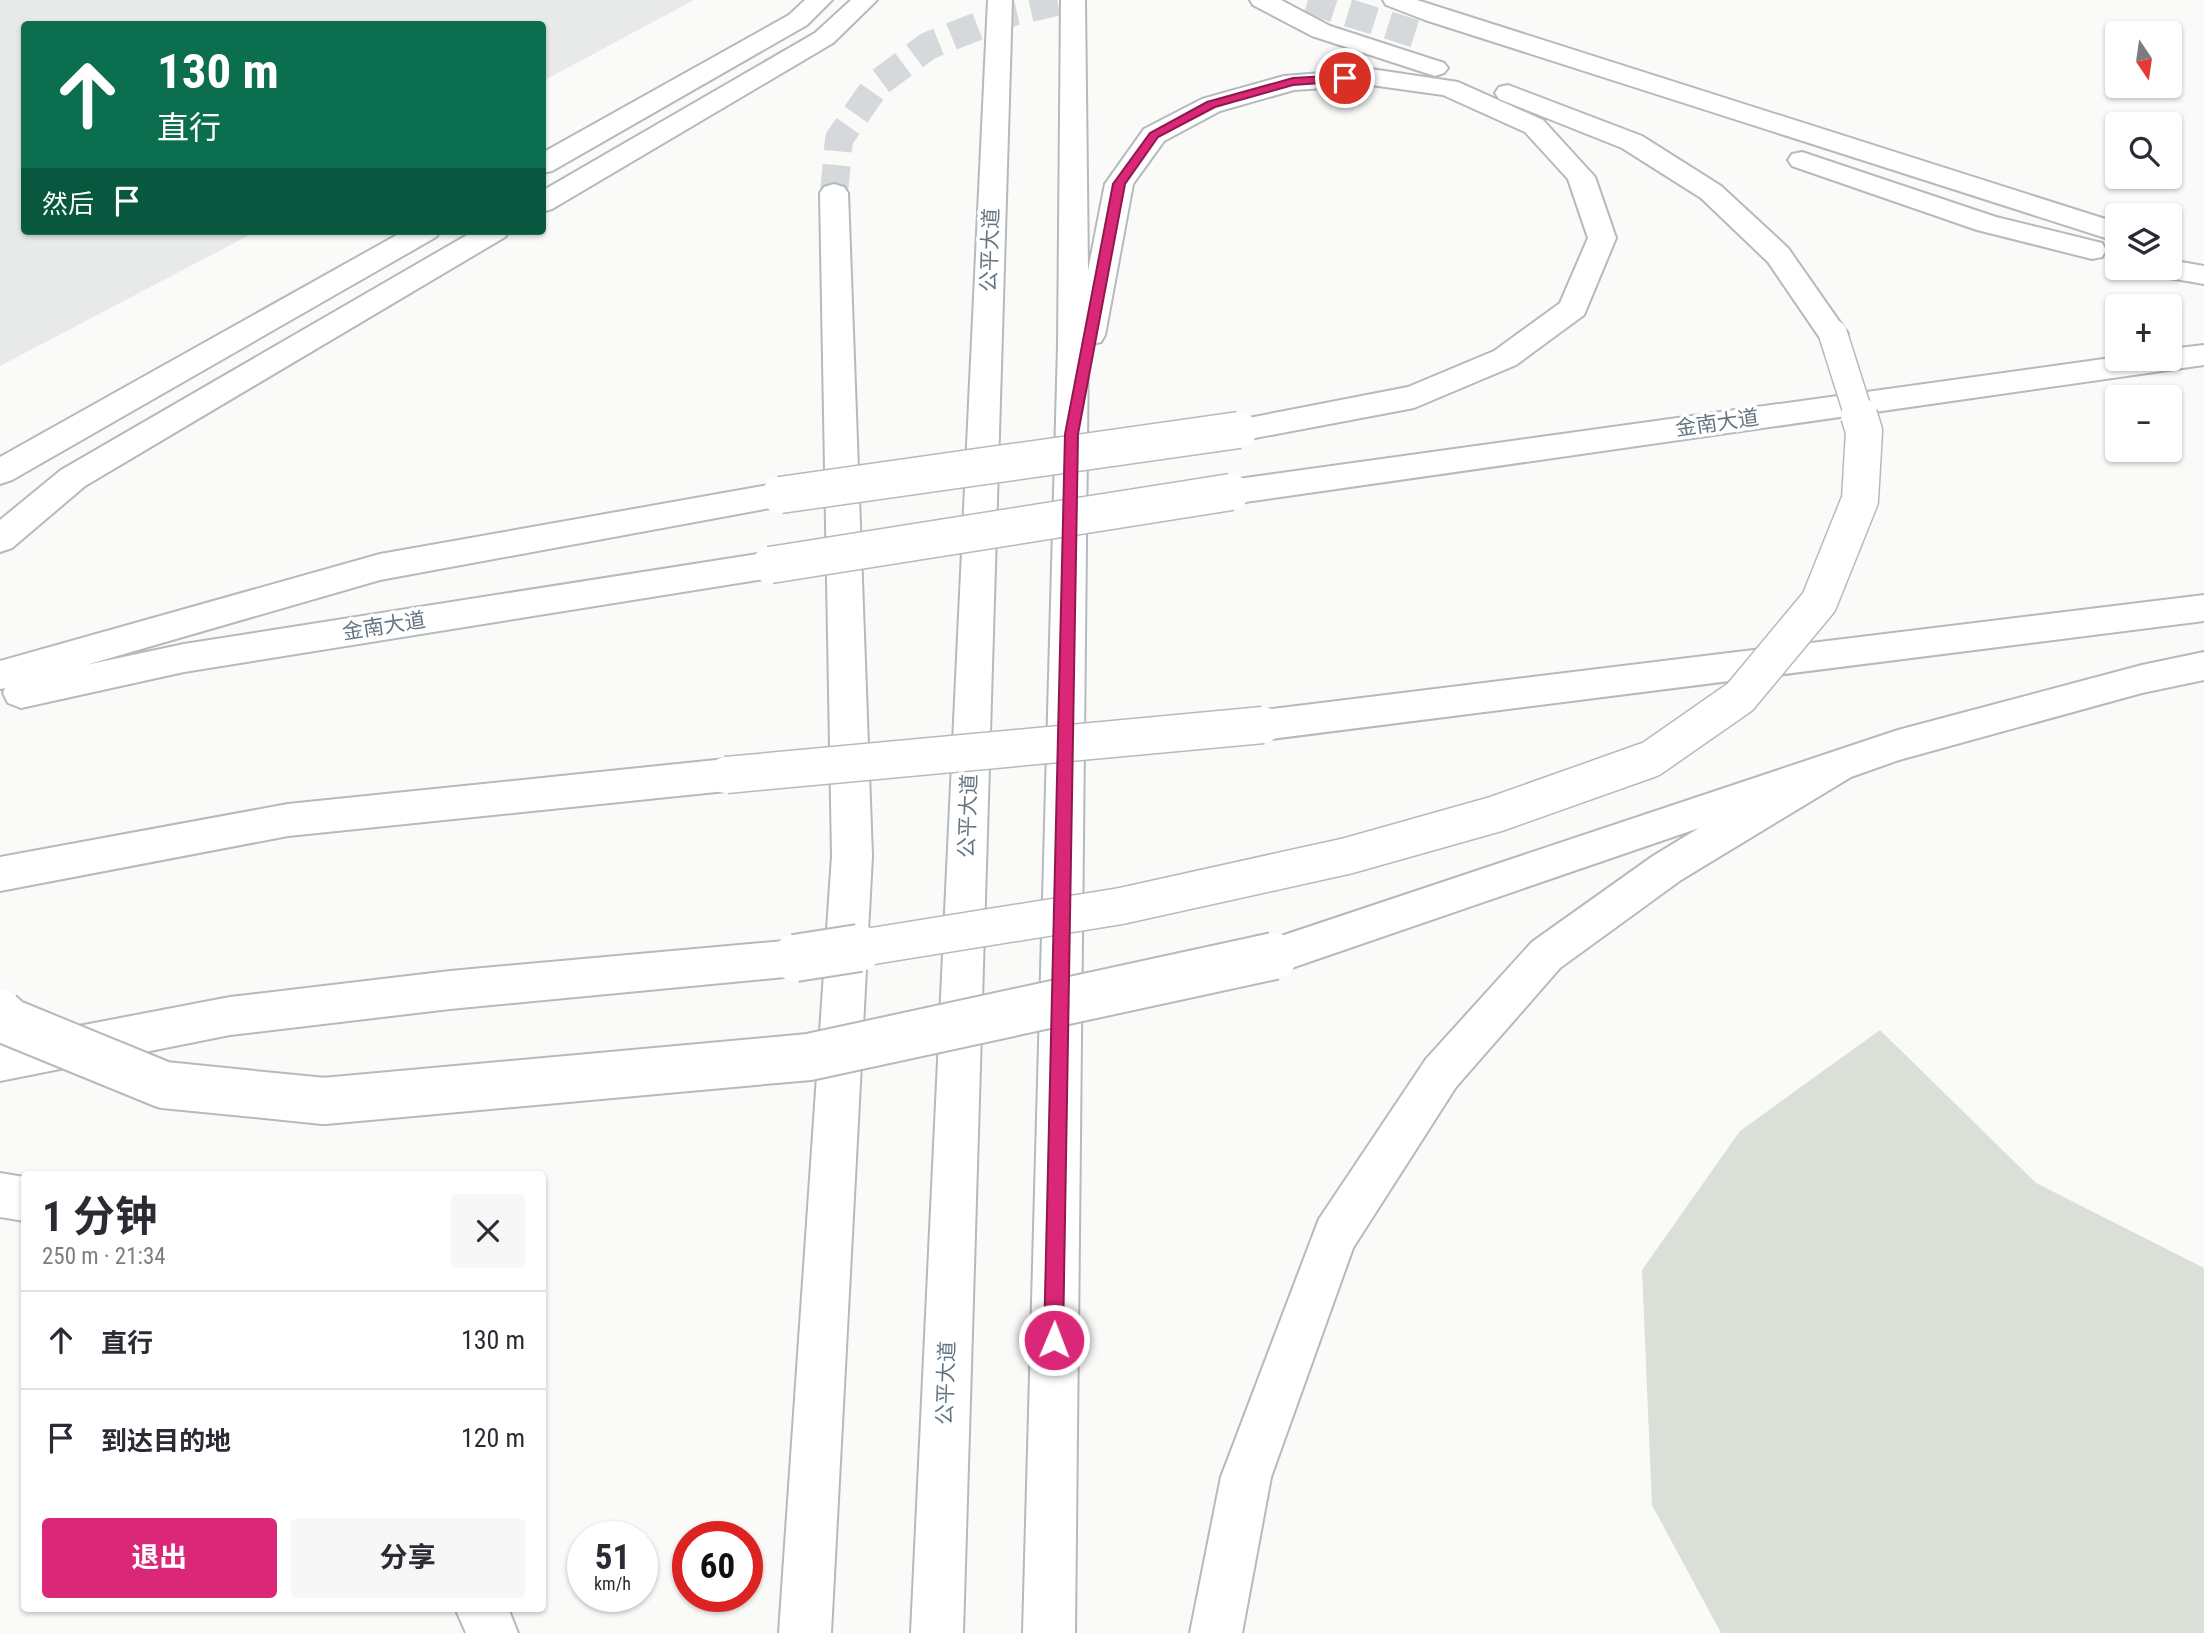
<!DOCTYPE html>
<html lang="zh">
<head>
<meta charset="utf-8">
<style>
	:root { --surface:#fff; --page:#f7f7f7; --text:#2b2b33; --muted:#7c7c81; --line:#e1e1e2; --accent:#db2777 }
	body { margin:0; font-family:"Roboto Condensed","Noto Sans SC",sans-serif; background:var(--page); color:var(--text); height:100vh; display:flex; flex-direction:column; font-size:26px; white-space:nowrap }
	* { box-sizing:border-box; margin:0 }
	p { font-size:23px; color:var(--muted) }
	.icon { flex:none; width:38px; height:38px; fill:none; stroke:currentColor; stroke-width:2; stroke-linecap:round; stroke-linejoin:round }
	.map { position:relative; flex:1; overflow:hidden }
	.details { position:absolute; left:21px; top:1171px; width:525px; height:441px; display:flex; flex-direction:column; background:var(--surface); border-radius:7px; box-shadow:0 2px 5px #0004 }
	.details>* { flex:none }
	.banner { position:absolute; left:21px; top:21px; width:525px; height:214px; border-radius:7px; box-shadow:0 2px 5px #0004; background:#0b6e4f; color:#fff; overflow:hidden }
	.needle { width:46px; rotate:167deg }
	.controls { position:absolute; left:2105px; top:21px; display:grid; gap:14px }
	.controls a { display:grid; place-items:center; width:77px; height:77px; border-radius:7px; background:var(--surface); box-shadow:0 2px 5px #0004; font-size:35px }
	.speed { position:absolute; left:567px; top:1521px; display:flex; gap:14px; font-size:35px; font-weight:700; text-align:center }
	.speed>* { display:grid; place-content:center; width:91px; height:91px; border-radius:50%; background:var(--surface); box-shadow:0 2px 5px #0004; line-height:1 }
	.speed small { font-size:18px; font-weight:400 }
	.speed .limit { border:10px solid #d22; background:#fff; color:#111 }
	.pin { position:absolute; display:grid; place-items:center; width:60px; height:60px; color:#fff; margin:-30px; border:4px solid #fff; border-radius:50%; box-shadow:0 2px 7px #0007 }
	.me { position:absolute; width:77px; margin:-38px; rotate:1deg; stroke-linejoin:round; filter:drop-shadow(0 0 5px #0008) }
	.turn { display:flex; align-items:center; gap:24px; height:147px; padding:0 21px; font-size:32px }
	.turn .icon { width:91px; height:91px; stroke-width:2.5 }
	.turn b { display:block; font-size:49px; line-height:60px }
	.then { display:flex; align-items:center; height:66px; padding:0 21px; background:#0003; gap:14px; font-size:26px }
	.round { display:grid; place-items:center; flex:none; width:74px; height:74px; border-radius:7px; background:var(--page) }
	.overview { display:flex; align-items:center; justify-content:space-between; height:119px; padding:0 21px }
	h1 { font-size:42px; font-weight:700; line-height:52px }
	.button { display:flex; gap:14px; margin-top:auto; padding:14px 21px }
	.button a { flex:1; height:80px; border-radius:7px; background:var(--accent); color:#fff; font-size:28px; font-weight:700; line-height:80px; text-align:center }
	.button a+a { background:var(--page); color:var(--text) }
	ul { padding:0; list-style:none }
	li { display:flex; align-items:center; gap:21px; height:98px; padding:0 21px; border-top:2px solid var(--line) }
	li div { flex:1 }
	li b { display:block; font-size:26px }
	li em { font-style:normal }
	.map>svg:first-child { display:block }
	.built { fill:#e8e9e9 }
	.green { fill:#dadfd7 }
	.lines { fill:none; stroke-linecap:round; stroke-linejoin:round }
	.primary-tunnel { stroke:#d5d9db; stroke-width:28; stroke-dasharray:28 14; stroke-linecap:butt }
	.primary-casing { stroke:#b5babe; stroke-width:4 }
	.primary { fill:#fff; fill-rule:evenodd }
	.primary-bridge-far2-casing { stroke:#b5babe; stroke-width:31; stroke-linecap:butt }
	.primary-bridge-far1-casing { stroke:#b5babe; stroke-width:39; stroke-linecap:butt }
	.primary-bridge-casing { stroke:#b5babe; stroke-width:50; stroke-linecap:butt }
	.primary-bridge-far2 { stroke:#fff; stroke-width:28 }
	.primary-bridge-far1 { stroke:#fff; stroke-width:36 }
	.primary-bridge { stroke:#fff; stroke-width:46 }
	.route { fill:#db2777; stroke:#8e194d; stroke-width:2 }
	.labels { text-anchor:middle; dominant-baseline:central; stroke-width:7; stroke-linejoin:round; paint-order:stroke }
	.street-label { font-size:21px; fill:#657683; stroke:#fff }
</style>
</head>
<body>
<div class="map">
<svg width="2204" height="1633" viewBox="0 0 2204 1633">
	<rect width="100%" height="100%" fill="#fafaf8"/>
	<path class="built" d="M 0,0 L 694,0 L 543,81 L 542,24 L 24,24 L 24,231 L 257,231 L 0,366 Z"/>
	<path class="green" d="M 1880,1030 L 2036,1183 L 2204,1268 L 2204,1633 L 1721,1633 L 1652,1505 L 1642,1270 L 1740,1131 Z"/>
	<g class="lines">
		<path class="primary-tunnel" d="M 1308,0 L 1416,34
			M 834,193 L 839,139 L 877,84 L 928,46 L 1013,12 L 1065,0"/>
		<defs>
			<path id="primary" d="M 805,0 L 832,0 L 807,25 L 552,171 L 542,173 L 542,153 L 789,15 Z
				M 851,0 L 877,0 L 833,43 L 552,209 L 542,212 L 542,191 L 815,33 Z
				M 988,0 L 1012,0 L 963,1633 L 911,1633 Z
				M 1061,0 L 1085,0 L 1088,271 L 1105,184 L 1144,129 L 1202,99 L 1284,76 L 1371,69 L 1458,82 L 1543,120 L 1595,177 L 1616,238 L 1584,315 L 1516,365 L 1414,408 L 1239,441 L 1228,438 L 1223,430 L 1228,422 L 1408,387 L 1494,351 L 1560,303 L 1588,238 L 1568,179 L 1525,132 L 1443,95 L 1371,85 L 1294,90 L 1220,111 L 1164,141 L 1133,184 L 1105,335 L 1101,342 L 1088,345 L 1075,1633 L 1023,1633 L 1058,346 Z
				M 1250,0 L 1281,0 L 1330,26 L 1444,63 L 1448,68 L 1444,73 L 1435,76 L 1312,36 L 1253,5 Z
				M 1383,0 L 1417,0 L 2118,223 L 2118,242 L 1425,20 L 1386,5 Z
				M 1508,85 L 1642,136 L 1721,186 L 1788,248 L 1848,334 L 1844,341 L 1833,344 L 1822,341 L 1768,262 L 1701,198 L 1622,148 L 1499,99 L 1495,93 L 1499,87 Z
				M 1802,152 L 1996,217 L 2102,243 L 2106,250 L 2102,257 L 2092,259 L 1977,230 L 1792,166 L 1788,160 L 1792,154 Z
				M 834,184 L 844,187 L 848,193 L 872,856 L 831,1633 L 779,1633 L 832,856 L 820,193 L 824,187 Z
				M 404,231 L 440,231 L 436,237 L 12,480 L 0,484 L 0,457 Z
				M 474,231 L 509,231 L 505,237 L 85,486 L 12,548 L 0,552 L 0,520 L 61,470 Z
				M 2170,260 L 2204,266 L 2204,284 L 2152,275 L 2147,268 L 2170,268 Z
				M 2204,345 L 2204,365 L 1231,504 L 1219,500 L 1214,492 L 1219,484 L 1231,480 L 2118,357 L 2118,359 L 2170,359 L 2170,349 Z
				M 780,483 L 792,486 L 797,495 L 792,504 L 380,580 L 86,665 L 184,644 L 770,552 L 782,556 L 787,565 L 782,574 L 770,578 L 184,672 L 21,708 L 8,703 L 3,693 L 5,688 L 0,689 L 0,661 L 380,554 Z
				M 2204,595 L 2204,621 L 1263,740 L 1250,736 L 1245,725 L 1250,714 L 1263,710 Z
				M 2204,652 L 2204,680 L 2142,693 L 1899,760 L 1851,777 L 1681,880 L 1560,968 L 1456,1087 L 1353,1248 L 1271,1477 L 1242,1633 L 1190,1633 L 1221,1477 L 1319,1219 L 1426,1059 L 1532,942 L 1653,856 L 1699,828 L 1274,974 L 1260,969 L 1254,956 L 1260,943 L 1898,730 L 2142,665 Z
				M 726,759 L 739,764 L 745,775 L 739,786 L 726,791 L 288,836 L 0,891 L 0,857 L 288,804 Z
				M 795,940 L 809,945 L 815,958 L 809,971 L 795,976 L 450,1009 L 230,1035 L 0,1081 L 0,1041 L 230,997 L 450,971 Z
				M 0,1173 L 24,1177 L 24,1221 L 0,1217 Z
				M 455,1608 L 508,1608 L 518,1633 L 466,1633 Z"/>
		</defs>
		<use href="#primary" class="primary-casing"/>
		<use href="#primary" class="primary"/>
		<defs>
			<path id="primary-bridge-far2" d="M 1833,334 L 1859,416"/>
			<path id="primary-bridge-far1" d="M 780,495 L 1239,430
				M 770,565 L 1231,492
				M 726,775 L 1263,725
				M 848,950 L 1121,906 L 1347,856 L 1496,814 L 1651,759 L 1740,697 L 1819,602 L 1860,500 L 1864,431 L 1859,415"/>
			<path id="primary-bridge" d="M 795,958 L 859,948
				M 0,1013 L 10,1022 L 164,1085 L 324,1101 L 809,1057 L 1274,956"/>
		</defs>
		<use href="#primary-bridge-far2" class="primary-bridge-far2-casing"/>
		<use href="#primary-bridge-far1" class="primary-bridge-far1-casing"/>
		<use href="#primary-bridge" class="primary-bridge-casing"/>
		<use href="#primary-bridge-far2" class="primary-bridge-far2"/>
		<use href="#primary-bridge-far1" class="primary-bridge-far1"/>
		<use href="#primary-bridge" class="primary-bridge"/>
	</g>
	<path class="route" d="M 1345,75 L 1350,78 L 1349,81 L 1293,85 L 1215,107 L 1158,137 L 1125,184 L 1078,434 L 1063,1340 L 1061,1347 L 1054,1350 L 1047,1347 L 1044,1340 L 1065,434 L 1113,184 L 1150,133 L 1207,102 L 1293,78 Z"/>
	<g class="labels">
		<g class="street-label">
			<text transform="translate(990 250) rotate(-88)">公平大道</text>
			<text transform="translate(1717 423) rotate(-8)">金南大道</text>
			<text transform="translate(384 626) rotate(-9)">金南大道</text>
			<text transform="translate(968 816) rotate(-88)">公平大道</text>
			<text transform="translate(946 1383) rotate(-88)">公平大道</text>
		</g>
	</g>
</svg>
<div class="controls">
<a><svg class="needle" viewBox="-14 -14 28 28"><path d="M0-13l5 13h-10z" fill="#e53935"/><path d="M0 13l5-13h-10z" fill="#7c7c81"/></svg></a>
<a><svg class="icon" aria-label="search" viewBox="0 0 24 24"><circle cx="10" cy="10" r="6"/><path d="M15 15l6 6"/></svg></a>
<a><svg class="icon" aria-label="layers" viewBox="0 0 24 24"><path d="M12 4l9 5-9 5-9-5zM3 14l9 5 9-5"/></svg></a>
<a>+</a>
<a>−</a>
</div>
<div class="speed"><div>51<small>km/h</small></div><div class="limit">60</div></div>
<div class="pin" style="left:1345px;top:78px;background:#d93025"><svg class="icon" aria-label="arrive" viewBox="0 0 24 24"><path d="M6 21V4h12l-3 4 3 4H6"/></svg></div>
<svg class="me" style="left:1054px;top:1340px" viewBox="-20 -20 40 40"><circle r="17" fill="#db2777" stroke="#fff" stroke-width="3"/><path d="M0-11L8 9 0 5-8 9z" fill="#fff"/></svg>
<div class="banner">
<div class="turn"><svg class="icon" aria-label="ahead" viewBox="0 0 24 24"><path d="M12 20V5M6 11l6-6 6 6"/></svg><div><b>130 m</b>直行</div></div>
<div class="then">然后<svg class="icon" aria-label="arrive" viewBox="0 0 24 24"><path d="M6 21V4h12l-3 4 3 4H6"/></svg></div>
</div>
<section class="details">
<div class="overview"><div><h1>1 分钟</h1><p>250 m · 21:34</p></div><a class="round"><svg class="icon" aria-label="close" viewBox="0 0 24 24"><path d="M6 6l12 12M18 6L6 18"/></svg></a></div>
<ul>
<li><svg class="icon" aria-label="ahead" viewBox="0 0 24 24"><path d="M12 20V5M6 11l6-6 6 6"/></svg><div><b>直行</b></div><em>130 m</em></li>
<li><svg class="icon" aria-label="arrive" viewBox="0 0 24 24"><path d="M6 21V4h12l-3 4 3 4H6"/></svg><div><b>到达目的地</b></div><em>120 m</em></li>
</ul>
<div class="button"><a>退出</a><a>分享</a></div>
</section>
</div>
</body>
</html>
